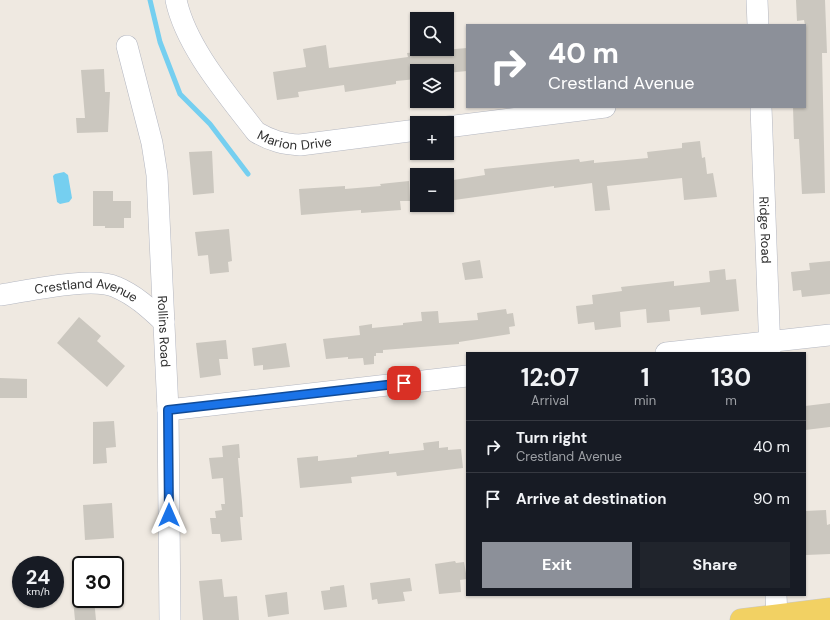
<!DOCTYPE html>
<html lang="en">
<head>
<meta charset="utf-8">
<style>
	:root { --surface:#171b24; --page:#20242c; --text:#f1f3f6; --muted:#9ea1a6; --line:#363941; --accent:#8c9099 }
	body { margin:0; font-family:"DM Sans",sans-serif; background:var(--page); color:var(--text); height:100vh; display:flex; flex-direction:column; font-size:15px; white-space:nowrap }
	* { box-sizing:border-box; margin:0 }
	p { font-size:13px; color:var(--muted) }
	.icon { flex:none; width:22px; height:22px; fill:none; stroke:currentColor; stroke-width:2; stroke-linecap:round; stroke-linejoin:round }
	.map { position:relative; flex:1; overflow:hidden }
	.side { position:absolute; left:466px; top:352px; width:340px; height:244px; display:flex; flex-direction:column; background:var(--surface); border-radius:0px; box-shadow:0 1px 3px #0004 }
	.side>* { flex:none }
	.hud { position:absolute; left:466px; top:24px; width:340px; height:84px; border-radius:0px; box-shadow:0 1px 3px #0004; background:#8c9099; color:#fff; overflow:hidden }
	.buttons { position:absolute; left:410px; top:12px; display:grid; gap:8px }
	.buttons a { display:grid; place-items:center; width:44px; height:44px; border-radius:0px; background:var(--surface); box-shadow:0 1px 3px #0004; font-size:20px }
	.speed { position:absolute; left:12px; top:556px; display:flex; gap:8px; font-size:20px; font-weight:700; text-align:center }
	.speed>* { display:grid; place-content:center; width:52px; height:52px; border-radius:50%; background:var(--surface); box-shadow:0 1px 3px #0004; line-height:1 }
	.speed small { font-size:10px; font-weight:400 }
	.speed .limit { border:2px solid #111; border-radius:6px; background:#fff; color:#111 }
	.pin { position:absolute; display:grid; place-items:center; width:34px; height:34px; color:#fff; margin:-17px; border-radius:8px; box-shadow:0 2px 6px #0006 }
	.me { position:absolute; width:44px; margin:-22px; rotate:0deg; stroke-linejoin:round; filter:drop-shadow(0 0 3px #0008) }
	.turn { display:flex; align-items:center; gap:14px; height:84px; padding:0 16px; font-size:18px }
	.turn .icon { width:52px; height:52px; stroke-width:2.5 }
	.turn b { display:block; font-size:28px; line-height:34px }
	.eta { display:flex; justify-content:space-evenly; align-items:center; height:68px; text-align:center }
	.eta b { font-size:24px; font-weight:700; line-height:28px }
	.cta { display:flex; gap:8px; margin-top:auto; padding:8px 16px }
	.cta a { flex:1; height:46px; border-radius:0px; background:var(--accent); color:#fff; font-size:16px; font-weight:700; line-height:46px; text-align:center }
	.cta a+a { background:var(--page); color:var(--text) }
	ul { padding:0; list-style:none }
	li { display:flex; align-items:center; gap:12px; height:52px; padding:0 16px; border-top:1px solid var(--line) }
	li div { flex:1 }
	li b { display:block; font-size:15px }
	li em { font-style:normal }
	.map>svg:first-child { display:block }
	.water { fill:#75cff0 }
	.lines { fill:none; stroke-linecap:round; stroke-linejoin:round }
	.stream { stroke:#75cff0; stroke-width:5 }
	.building { fill:#cbc7bf }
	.minor-casing { stroke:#b4b7c1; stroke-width:22 }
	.major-casing { stroke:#c9c9c9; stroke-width:23 }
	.minor { stroke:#fff; stroke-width:21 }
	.major { stroke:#f2d163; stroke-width:22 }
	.route-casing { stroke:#114b97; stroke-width:10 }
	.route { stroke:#1a73e8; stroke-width:7 }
	.labels { text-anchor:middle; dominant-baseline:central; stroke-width:3.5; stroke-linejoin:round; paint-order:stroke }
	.street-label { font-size:13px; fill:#2e2e2e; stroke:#fff }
</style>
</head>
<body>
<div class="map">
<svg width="830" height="620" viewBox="0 0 830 620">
	<rect width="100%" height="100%" fill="#efe9e1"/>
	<path class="water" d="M 64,172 L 68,175 L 72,198 L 69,202 L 60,204 L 57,202 L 53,176 L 55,174 Z"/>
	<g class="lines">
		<path class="stream" d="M 150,0 L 160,42 L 180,94 L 210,124 L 248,174"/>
	</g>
	<path class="building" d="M 796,0 L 825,0 L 827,53 L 822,53 L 825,193 L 802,194 L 799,139 L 794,139 L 793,107 L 805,107 L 805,25 L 804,20 L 797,21 Z
		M 326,45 L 329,68 L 408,57 L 407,53 L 467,48 L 467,71 L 447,73 L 447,71 L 417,71 L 417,79 L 396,81 L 396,84 L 345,92 L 344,85 L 298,92 L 299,97 L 277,100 L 273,72 L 306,67 L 303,49 Z
		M 104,69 L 105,92 L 110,92 L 108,132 L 77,133 L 76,118 L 85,118 L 81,70 Z
		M 700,141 L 702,158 L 705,157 L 707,174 L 713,173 L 717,197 L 684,200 L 682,178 L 607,186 L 610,210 L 595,211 L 592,183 L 554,188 L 554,186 L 447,201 L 447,181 L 485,175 L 484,169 L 579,159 L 580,162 L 594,160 L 594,163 L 648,158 L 647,152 L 682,148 L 682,143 Z
		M 212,151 L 214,193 L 193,195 L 189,152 Z
		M 409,181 L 410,201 L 400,201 L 401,210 L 361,213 L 361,210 L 301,215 L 299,189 L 345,186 L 345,189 L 381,186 L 380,184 Z
		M 93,191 L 113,191 L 113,201 L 131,201 L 131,218 L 124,218 L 124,228 L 105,228 L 105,226 L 93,226 Z
		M 229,229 L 232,261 L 228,262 L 229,272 L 210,274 L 208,255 L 198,256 L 195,232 Z
		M 480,260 L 483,278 L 465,280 L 462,263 Z
		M 830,261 L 830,294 L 802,297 L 801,290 L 793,291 L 791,272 L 810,270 L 809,263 Z
		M 725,269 L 726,280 L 736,279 L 739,311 L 701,315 L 700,307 L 669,310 L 670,321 L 647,323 L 646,309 L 620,312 L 621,327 L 595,330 L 594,322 L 578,324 L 576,306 L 593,304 L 592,295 L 622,291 L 621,287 L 674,281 L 674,286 L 710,282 L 709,271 Z
		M 506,309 L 507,314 L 513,313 L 515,326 L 509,327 L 510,334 L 459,342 L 459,344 L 383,350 L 383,353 L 376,353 L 376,356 L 374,356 L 374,364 L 364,365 L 363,358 L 348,359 L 348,357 L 326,359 L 323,339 L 360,335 L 359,326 L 372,324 L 372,328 L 403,325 L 403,323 L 422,321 L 421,312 L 438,311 L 439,323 L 478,320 L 477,313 Z
		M 79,317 L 101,336 L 97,341 L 125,366 L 107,387 L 57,343 Z
		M 226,340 L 228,359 L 219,359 L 221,375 L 200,378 L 196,343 Z
		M 286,343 L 290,367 L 263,370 L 263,365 L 254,366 L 252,348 Z
		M 0,378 L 27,379 L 27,398 L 0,398 Z
		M 830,403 L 830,427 L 805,430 L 805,406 Z
		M 114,421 L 116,447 L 106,448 L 107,463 L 93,464 L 93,422 Z
		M 439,441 L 439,448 L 448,447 L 448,450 L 461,449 L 463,468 L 397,476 L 396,472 L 351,477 L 352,483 L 300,488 L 297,458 L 318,456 L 318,461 L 357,457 L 357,455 L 389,451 L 389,454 L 424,450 L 423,443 Z
		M 239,444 L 240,458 L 238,458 L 242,502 L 243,517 L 240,517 L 242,540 L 221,542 L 220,534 L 212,534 L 210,518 L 216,518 L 215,511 L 222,510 L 221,504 L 225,504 L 223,478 L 212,479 L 209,458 L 223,457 L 222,446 Z
		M 112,503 L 114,538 L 85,540 L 83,505 Z
		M 826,510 L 827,525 L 830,524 L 830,554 L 806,555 L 805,511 Z
		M 455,561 L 456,563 L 464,562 L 467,579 L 460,580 L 461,592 L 439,594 L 435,564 Z
		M 410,578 L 412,591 L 403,592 L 405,601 L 378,604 L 377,599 L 372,600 L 370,583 Z
		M 222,579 L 224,597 L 237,596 L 239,620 L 203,620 L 199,581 Z
		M 344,585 L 347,607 L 324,610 L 321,591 L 330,590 L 330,587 Z
		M 287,592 L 289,614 L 268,617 L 265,595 Z
		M 73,599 L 94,599 L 96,620 L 75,620 Z"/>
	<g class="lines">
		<defs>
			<g id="minor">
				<path id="s1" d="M 176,0 C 186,47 227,94 256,132 C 271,141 283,144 300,145 L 417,130"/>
				<path d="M 757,0 L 758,25"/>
				<path id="s2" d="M 127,46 L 152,143 L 157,175 L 168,410 L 170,620"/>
				<path id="s3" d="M 761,107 L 770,353"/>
				<path d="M 447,127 L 605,107"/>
				<path id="s4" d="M 0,295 C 28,291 92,276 116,287 C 135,295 149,308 164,322"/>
				<path d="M 666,353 L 830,335"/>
				<path d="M 168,410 L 467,376"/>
				<path d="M 776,595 L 777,616"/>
			</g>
			<path id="major" d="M 741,620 L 830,609"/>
		</defs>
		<use href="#minor" class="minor-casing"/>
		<use href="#major" class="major-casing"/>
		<use href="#minor" class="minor"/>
		<use href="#major" class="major"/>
	</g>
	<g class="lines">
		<defs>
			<path id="route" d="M 169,515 L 168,410 L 404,383"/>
		</defs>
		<use href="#route" class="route-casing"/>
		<use href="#route" class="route"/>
	</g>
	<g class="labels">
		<g class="street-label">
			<text stroke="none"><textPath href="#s1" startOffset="196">Marion Drive</textPath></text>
			<text stroke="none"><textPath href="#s3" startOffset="123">Ridge Road</textPath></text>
			<text stroke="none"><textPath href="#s4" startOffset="88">Crestland Avenue</textPath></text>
			<text stroke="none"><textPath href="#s2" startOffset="289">Rollins Road</textPath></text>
		</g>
	</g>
</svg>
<div class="buttons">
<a><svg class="icon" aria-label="search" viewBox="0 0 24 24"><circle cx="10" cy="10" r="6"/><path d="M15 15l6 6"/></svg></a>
<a><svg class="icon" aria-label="layers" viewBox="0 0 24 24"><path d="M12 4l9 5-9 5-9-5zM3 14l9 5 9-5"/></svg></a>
<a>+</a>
<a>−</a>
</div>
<div class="speed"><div>24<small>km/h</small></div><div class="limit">30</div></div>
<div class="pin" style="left:404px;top:383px;background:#d93025"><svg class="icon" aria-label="arrive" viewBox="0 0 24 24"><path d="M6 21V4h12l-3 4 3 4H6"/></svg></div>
<svg class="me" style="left:169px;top:515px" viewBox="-20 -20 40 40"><path d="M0-17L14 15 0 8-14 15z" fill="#1a73e8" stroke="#fff" stroke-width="4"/></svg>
<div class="hud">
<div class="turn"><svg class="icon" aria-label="right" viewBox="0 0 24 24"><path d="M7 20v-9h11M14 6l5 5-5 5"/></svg><div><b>40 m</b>Crestland Avenue</div></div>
</div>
<section class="side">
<div class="eta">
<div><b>12:07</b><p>Arrival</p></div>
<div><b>1</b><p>min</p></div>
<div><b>130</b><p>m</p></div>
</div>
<ul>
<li><svg class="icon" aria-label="right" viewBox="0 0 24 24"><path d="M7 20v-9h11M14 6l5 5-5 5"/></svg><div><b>Turn right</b><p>Crestland Avenue</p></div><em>40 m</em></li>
<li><svg class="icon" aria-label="arrive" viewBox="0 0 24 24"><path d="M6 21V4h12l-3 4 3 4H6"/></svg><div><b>Arrive at destination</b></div><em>90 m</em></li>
</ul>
<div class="cta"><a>Exit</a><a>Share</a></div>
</section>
</div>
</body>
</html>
